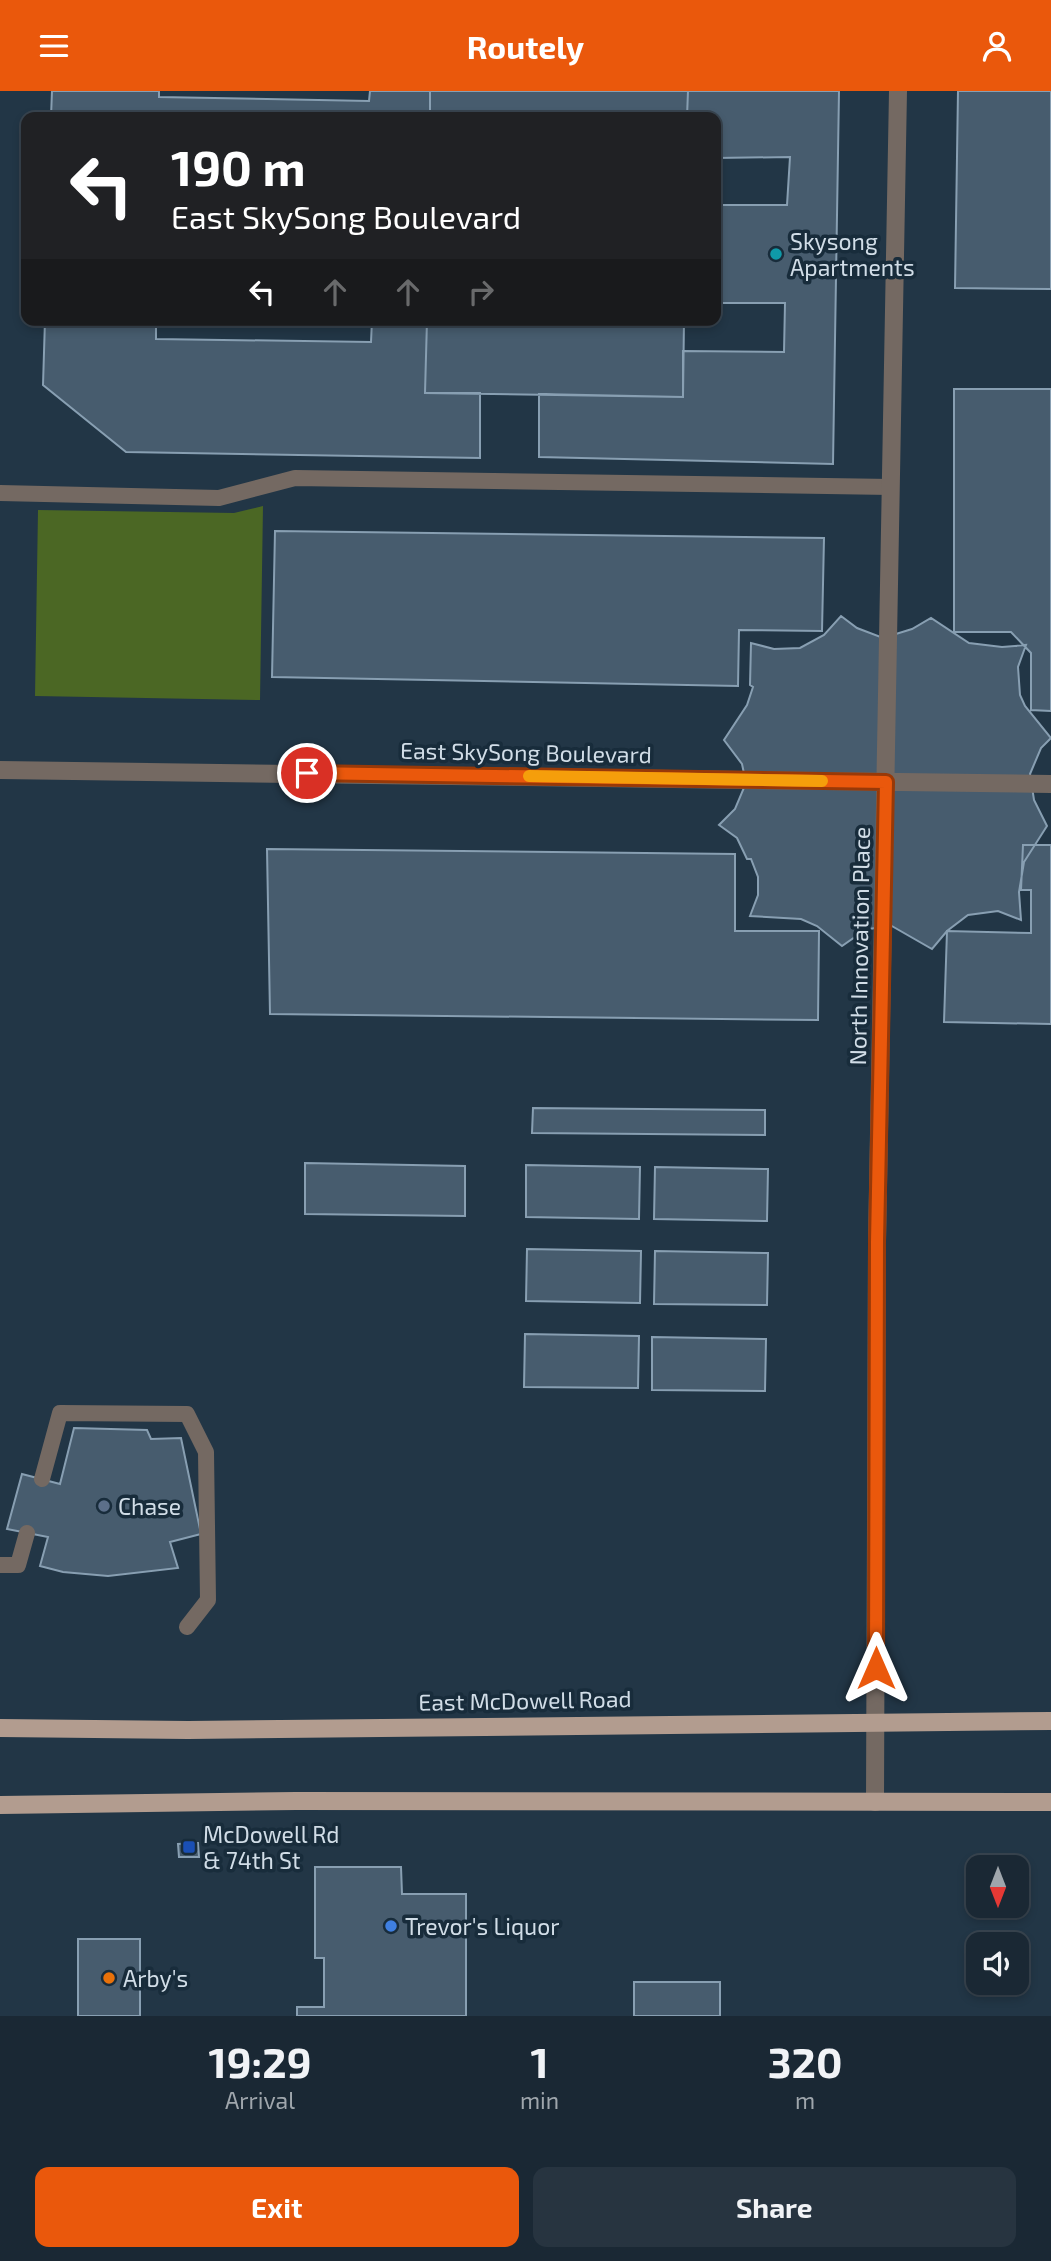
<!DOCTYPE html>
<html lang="en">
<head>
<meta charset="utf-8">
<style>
	:root { --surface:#1a2834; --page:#273440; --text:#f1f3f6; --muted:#9fa6ac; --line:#38444f; --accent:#ea580c }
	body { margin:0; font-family:"Exo 2",sans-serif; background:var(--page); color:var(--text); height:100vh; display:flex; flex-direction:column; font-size:26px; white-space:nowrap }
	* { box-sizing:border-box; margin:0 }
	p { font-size:23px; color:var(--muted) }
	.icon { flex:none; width:38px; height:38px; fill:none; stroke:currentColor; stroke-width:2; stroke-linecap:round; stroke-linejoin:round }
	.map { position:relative; height:1925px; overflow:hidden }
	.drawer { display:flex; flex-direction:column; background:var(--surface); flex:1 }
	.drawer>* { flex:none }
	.banner { position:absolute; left:21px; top:21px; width:700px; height:214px; border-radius:14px; box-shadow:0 4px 10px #0003,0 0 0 2px var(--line); background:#202124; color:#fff; overflow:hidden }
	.needle { width:46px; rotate:180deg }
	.buttons { position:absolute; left:966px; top:1764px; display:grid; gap:14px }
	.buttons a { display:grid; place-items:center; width:63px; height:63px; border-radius:14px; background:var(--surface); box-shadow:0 4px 10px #0003,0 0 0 2px var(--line); font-size:35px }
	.pin { position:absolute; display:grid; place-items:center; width:60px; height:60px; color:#fff; margin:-30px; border:4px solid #fff; border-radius:50%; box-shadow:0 2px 7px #0007 }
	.me { position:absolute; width:77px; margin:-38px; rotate:0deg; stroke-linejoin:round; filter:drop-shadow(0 0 5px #0008) }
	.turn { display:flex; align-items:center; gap:24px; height:147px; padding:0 35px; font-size:32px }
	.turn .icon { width:91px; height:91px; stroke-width:2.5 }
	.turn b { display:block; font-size:49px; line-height:60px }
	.lanes { display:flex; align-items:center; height:66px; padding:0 35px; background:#0003; justify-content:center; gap:35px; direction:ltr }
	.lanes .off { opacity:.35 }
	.eta { display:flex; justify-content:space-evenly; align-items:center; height:119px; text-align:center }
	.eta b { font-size:42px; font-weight:700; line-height:49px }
	.primary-button { display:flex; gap:14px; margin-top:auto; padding:14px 35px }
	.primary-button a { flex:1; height:80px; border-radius:14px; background:var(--accent); color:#fff; font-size:28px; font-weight:700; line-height:80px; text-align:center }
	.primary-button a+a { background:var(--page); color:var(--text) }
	header { display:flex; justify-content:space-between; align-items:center; height:91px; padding:0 35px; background:var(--accent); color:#fff; font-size:32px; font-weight:700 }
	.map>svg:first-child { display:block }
	.green { fill:#4b6724 }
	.building { fill:#475c6e; stroke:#889fb2; stroke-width:2 }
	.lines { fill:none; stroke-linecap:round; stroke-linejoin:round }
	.lane { stroke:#746962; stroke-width:16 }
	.street { stroke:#746962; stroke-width:18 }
	.primary { stroke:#b29c8f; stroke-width:18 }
	.route-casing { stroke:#983908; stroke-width:18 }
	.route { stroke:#ea580c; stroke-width:12 }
	.slow { stroke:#f59e0b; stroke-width:12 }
	.culture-dot { fill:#0f9aa8; stroke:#182c3b; stroke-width:2.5 }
	.service-dot { fill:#5c6f8a; stroke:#182c3b; stroke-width:2.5 }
	.transit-dot { fill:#1a4fb4; stroke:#182c3b; stroke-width:2.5 }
	.shop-dot { fill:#3f7fe0; stroke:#182c3b; stroke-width:2.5 }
	.food-dot { fill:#e8710a; stroke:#182c3b; stroke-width:2.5 }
	.labels { text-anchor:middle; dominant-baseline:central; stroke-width:7; stroke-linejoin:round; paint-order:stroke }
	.poi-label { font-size:23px; fill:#d1dde7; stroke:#182c3b; text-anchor:start }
	.street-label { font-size:23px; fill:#d1dde7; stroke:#182c3b }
</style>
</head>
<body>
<header><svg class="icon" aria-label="menu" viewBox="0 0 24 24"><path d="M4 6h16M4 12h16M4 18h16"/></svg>Routely<svg class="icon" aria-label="person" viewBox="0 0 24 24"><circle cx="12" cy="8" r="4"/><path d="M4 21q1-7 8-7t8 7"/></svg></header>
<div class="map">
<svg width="1051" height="1925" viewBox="0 0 1051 1925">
	<rect width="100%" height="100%" fill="#223646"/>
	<path class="green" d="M 263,415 L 260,609 L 35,605 L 38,419 L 234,422 Z"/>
	<path class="building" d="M 52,0 L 159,0 L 159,6 L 369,10 L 370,0 L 430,0 L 430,26 L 51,26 Z
		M 430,0 L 688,0 L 687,26 L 430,26 Z
		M 688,0 L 839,0 L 833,373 L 539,366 L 539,303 L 683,306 L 683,260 L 784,261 L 785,212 L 716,212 L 716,114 L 787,114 L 790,66 L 716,67 L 716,26 L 687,26 Z
		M 958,0 L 1051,0 L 1051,198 L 955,197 Z
		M 45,229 L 156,229 L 156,248 L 371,251 L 372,229 L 427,229 L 425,302 L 480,302 L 480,367 L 126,361 L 43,294 Z
		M 427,229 L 684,229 L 683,306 L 425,302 Z
		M 954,298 L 1051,298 L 1051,620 L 1031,619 L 1031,562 L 1011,541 L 954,541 Z
		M 275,440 L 824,447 L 822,540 L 739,539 L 738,595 L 272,586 Z
		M 841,525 L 857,537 L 883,547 L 912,538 L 931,527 L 969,552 L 1002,556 L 1026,554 L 1018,576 L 1020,604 L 1025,615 L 1051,647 L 1041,657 L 1030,683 L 1034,709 L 1047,735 L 1024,771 L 1019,801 L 1021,829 L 998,820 L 968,824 L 947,840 L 932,858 L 890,834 L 865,839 L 842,855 L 817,835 L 801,828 L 750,825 L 758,804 L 758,786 L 751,768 L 747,768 L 737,747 L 719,734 L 735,718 L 746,692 L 742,673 L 724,649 L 747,614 L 753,596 L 750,594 L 751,552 L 774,558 L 800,557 L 824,544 Z
		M 1023,754 L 1051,754 L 1051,933 L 944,931 L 947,840 L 1031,842 L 1031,799 L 1021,799 Z
		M 267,758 L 735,763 L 735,840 L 819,840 L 818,929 L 270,923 Z
		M 533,1017 L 765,1019 L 765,1044 L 532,1042 Z
		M 305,1072 L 465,1075 L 465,1125 L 305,1123 Z
		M 526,1074 L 640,1076 L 639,1128 L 526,1126 Z
		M 655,1076 L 768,1078 L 767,1130 L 654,1128 Z
		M 527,1158 L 641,1160 L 640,1212 L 526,1210 Z
		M 655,1160 L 768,1162 L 767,1214 L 654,1213 Z
		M 525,1243 L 639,1245 L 638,1297 L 524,1296 Z
		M 652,1246 L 766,1248 L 765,1300 L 652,1299 Z
		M 74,1337 L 147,1339 L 151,1348 L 181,1347 L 201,1443 L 170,1451 L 178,1477 L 108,1485 L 63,1481 L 40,1475 L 48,1446 L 7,1438 L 22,1383 L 60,1393 Z
		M 198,1752 L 199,1766 L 179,1766 L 178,1753 Z
		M 315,1776 L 401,1776 L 402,1803 L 466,1803 L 466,1925 L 297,1925 L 297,1916 L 324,1916 L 324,1867 L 315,1867 Z
		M 78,1848 L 140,1848 L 140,1925 L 78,1925 Z
		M 634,1891 L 720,1891 L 720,1925 L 634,1925 Z"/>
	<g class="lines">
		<path class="lane" d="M 0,402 L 219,407 L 295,387 L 891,396
			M 42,1388 L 60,1322 L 187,1323 L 206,1361 L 208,1509 L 187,1536
			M 0,1474 L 18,1474 L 27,1442"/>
		<path class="street" d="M 0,679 L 1051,693
			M 875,1711 L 877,1151 L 898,0"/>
		<path class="primary" d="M 0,1637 L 188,1639 L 1051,1630
			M 0,1714 L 296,1710 L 1051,1711"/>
	</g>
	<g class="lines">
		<defs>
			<path id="route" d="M 307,682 L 886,691 L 877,1151 L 876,1577"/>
		</defs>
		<use href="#route" class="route-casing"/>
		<use href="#route" class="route"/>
		<path class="slow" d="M 529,685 L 822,690"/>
	</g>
	<circle class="culture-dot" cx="776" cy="163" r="7"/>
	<circle class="service-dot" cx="104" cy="1415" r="7"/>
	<rect class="transit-dot" x="182" y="1749" width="14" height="14" rx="3.5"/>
	<circle class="shop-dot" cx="391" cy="1835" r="7"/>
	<circle class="food-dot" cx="109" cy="1887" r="7"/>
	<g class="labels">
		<g class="poi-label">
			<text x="790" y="150">Skysong<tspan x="790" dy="26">Apartments</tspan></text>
			<text x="118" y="1415">Chase</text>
			<text x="203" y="1743">McDowell Rd<tspan x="203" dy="26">&amp; 74th St</tspan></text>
			<text x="405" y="1835">Trevor's Liquor</text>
			<text x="123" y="1887">Arby's</text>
		</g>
		<g class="street-label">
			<text transform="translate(526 661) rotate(1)">East SkySong Boulevard</text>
			<text transform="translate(859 855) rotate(-89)">North Innovation Place</text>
			<text transform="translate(525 1609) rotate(-1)">East McDowell Road</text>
		</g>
	</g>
</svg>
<div class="buttons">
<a><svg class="needle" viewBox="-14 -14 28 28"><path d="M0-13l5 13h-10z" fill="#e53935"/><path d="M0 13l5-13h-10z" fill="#9fa6ac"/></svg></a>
<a><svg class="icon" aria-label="sound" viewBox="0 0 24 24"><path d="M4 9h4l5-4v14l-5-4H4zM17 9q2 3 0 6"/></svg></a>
</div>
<div class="pin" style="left:307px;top:682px;background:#d93025"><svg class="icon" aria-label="arrive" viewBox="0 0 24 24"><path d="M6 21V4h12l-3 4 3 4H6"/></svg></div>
<svg class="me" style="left:876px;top:1577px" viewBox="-20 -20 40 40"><path d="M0-17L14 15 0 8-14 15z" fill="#ea580c" stroke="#fff" stroke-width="4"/></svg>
<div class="banner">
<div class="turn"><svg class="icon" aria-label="left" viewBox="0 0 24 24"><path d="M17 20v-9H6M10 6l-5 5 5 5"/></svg><div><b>190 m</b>East SkySong Boulevard</div></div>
<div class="lanes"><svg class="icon" aria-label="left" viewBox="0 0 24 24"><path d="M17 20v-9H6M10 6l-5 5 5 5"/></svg><svg class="icon off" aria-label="ahead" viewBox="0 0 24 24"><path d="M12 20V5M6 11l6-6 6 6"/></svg><svg class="icon off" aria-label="ahead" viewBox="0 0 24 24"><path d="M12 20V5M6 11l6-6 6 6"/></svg><svg class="icon off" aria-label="right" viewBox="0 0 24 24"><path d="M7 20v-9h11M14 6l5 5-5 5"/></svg></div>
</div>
</div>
<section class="drawer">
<div class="eta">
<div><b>19:29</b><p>Arrival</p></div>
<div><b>1</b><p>min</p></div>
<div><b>320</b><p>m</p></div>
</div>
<div class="primary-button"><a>Exit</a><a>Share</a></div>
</section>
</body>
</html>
